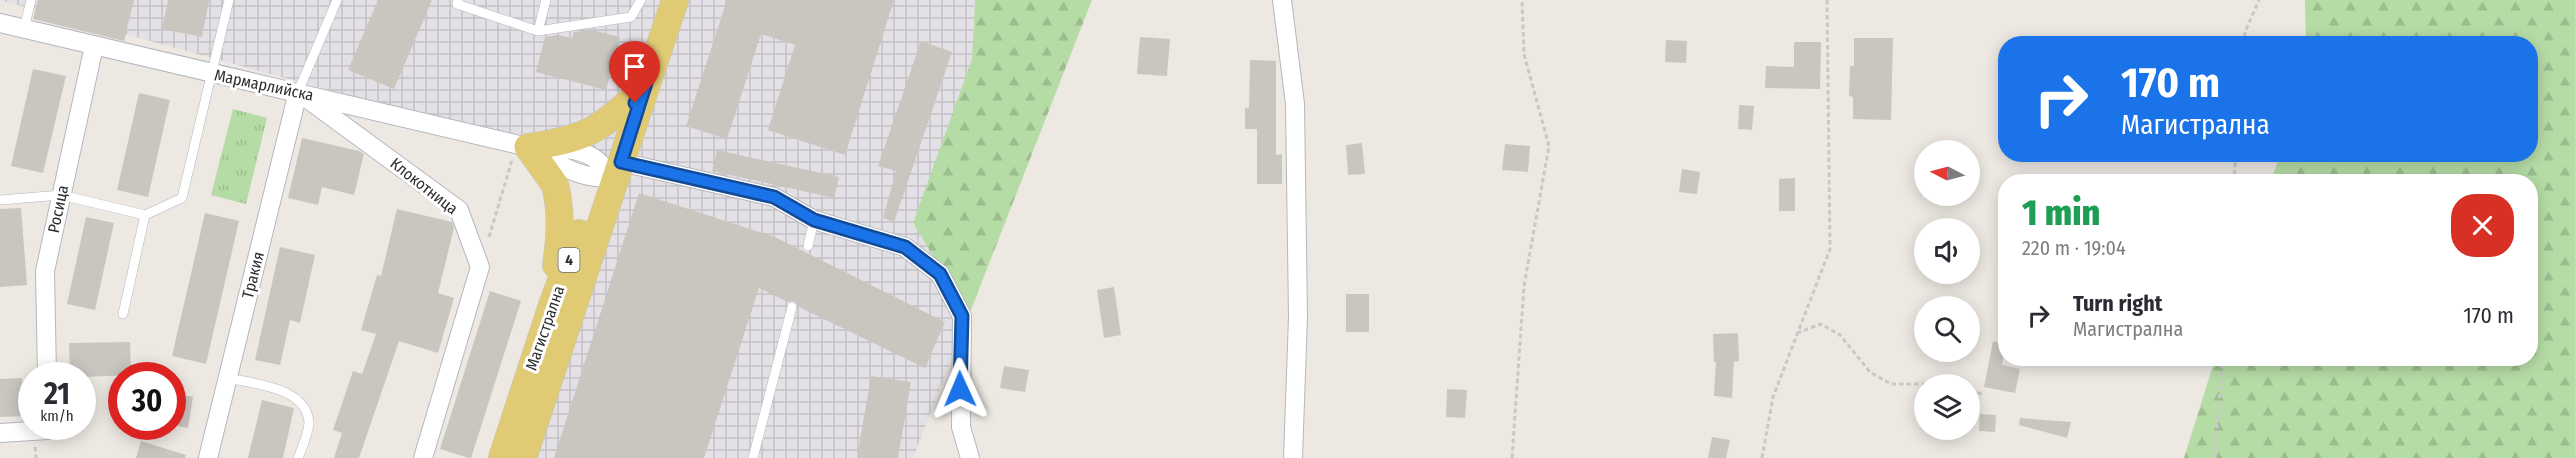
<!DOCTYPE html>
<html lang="en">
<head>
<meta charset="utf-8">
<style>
	:root { --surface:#fff; --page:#f2f2f3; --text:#2b2b33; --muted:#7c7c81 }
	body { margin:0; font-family:"Fira Sans Condensed",sans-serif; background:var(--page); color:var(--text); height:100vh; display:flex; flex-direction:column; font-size:22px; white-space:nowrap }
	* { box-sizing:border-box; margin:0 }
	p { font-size:20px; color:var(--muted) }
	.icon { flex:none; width:33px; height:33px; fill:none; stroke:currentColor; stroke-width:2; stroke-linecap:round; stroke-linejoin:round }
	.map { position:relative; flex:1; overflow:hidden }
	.details { position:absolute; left:1998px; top:174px; width:540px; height:192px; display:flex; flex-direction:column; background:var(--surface); border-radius:24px; box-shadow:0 3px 15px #0003 }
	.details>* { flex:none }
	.top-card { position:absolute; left:1998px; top:36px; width:540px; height:126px; border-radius:24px; box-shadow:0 3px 15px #0003; background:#1a73e8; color:#fff; overflow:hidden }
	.needle { width:39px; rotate:276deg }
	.buttons { position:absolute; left:1914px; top:140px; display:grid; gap:12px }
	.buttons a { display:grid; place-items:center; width:66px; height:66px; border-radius:50%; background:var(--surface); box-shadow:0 3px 15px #0003; font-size:30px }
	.speed { position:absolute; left:18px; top:362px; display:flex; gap:12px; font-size:30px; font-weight:700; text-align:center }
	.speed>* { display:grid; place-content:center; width:78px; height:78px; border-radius:50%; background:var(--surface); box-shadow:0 3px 15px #0003; line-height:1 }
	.speed small { font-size:15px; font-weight:400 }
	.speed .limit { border:9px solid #d22; background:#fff; color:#111 }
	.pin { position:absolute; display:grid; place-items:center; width:51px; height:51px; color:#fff; margin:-62px -26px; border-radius:50% 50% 50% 0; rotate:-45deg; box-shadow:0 0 6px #0007 }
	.pin .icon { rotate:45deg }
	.me { position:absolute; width:66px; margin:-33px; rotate:359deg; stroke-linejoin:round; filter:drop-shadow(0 0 4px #0008) }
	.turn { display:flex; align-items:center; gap:21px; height:126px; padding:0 24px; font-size:27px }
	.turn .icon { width:78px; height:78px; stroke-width:2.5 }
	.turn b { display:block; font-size:42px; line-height:51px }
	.round { display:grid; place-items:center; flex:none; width:63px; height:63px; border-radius:24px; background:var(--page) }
	.overview { display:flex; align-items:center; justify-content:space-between; height:102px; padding:0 24px }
	h1 { font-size:36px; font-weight:800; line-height:45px; color:#1e9e55 }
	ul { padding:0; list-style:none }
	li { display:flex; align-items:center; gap:18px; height:78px; padding:0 24px }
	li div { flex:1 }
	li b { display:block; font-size:22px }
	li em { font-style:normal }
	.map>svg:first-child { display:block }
	.industrial { fill:url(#industrial-grid) }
	.grass { fill:url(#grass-tufts) }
	.forest { fill:url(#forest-firs) }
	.building { fill:#c9c6c0 }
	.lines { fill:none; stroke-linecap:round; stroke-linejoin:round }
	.lane-casing { stroke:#b5b7bf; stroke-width:10 }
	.street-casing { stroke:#b5b7bf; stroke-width:20 }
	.primary-casing { stroke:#c8c8c8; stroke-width:28 }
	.path { stroke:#c8c8c8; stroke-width:3; stroke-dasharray:4.5 3; stroke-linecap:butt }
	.lane { stroke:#fff; stroke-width:9 }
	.street { stroke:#fff; stroke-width:18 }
	.primary { stroke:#e0ca73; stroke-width:27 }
	.route-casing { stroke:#114b97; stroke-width:15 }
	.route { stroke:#1a73e8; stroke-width:10 }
	.labels { text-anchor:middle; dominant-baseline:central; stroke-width:6; stroke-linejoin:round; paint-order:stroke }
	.shield { fill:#fff; stroke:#6c6c6c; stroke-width:1.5 }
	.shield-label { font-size:15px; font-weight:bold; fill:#2d2d2d }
	.street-label { font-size:16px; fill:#2d2d2d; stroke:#fff }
</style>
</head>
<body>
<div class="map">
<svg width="2575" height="458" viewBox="0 0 2575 458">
	<defs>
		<pattern id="industrial-grid" width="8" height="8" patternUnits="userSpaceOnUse" patternTransform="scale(1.5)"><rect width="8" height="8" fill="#e3e1e6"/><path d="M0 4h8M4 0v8" fill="none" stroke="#c3c1c6"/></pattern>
		<pattern id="grass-tufts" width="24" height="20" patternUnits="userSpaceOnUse" patternTransform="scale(1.5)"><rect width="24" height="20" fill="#b6dca6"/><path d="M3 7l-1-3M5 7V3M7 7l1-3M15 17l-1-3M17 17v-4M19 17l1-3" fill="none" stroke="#9dbd8f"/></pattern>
		<pattern id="forest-firs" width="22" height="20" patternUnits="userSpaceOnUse" patternTransform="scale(1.5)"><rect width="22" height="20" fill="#b6dca6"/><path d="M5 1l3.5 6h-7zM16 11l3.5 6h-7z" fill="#9dbd8f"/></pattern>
	</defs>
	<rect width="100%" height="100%" fill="#ede8e2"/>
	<path class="industrial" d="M 0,0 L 975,0 L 972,59 L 914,223 L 969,315 L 913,458 L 531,458 L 629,172 Z"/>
	<path class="grass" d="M 233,109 L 267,118 L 246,204 L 211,195 Z"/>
	<path class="forest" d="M 975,0 L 1092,0 L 969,315 L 913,223 L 972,59 Z
		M 2305,0 L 2575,0 L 2575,458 L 2184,458 L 2215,359 L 2530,358 L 2530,182 L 2271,181 L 2280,155 L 2530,154 L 2530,44 L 2306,43 Z"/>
	<path class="building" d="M 38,0 L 134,0 L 124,41 L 33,19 Z
		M 168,0 L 209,0 L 202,37 L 162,29 Z
		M 378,0 L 432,0 L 394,89 L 348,70 Z
		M 727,0 L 894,0 L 845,155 L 768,130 L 795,45 L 761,34 L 727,139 L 686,126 Z
		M 592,30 L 620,37 L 606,90 L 536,72 L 545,37 L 558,35 L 572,38 L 574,32 Z
		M 1140,37 L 1170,39 L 1167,76 L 1137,74 Z
		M 1854,38 L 1893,38 L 1891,120 L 1853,119 L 1853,97 L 1849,96 L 1850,66 L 1854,66 Z
		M 1666,40 L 1687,41 L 1686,63 L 1665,62 Z
		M 921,41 L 952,52 L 894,222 L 883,218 L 896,171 L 878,166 Z
		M 1794,42 L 1821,42 L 1820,89 L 1765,88 L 1766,66 L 1794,67 Z
		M 1250,60 L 1276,61 L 1276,155 L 1282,154 L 1282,184 L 1257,184 L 1257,129 L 1245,129 L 1245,108 L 1249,108 Z
		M 33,69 L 66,76 L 43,173 L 11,166 Z
		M 139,93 L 170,100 L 148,197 L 117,190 Z
		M 1739,105 L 1754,106 L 1752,130 L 1738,129 Z
		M 302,138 L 359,151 L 364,154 L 354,195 L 322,187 L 318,205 L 288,198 Z
		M 1362,143 L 1365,174 L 1348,175 L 1346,145 Z
		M 1505,144 L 1530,146 L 1528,172 L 1502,170 Z
		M 717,150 L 839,177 L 834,198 L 712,171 Z
		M 1682,169 L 1700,172 L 1697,194 L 1679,192 Z
		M 1795,178 L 1795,211 L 1779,211 L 1779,179 Z
		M 639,193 L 775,237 L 945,322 L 925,368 L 799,307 L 794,301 L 788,302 L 759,288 L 704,458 L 554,458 Z
		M 21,208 L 27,285 L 0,287 L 0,209 Z
		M 397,209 L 452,222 L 454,228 L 438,293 L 454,298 L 438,353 L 399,341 L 359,458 L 334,458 L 342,433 L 333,430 L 353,371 L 362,374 L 376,334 L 361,330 L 377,275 L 381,276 Z
		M 205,213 L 239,221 L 206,364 L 172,356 Z
		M 86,217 L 114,223 L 95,310 L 67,304 Z
		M 280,247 L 315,255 L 300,323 L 290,320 L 280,365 L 255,360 Z
		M 1114,287 L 1121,335 L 1104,338 L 1097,290 Z
		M 490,291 L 521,301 L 471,458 L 469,458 L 440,449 Z
		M 1346,294 L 1369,294 L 1369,332 L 1346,332 Z
		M 1738,333 L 1739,361 L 1734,362 L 1732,398 L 1714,396 L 1716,362 L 1714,362 L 1713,334 Z
		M 1993,341 L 2006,344 L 2002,365 L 2020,369 L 2015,393 L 1984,387 Z
		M 130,342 L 131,375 L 82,377 L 82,375 L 70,375 L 69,343 Z
		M 1004,366 L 1029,370 L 1025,392 L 1000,388 Z
		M 871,376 L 911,382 L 898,458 L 857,458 Z
		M 22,378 L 24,416 L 0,417 L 0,379 Z
		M 1447,389 L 1467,390 L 1465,418 L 1446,417 Z
		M 172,393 L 193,397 L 188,428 L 172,425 Z
		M 262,400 L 294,408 L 283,458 L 248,458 Z
		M 1980,414 L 1996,415 L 1995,432 L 1979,431 Z
		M 2020,418 L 2071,422 L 2067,438 L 2019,425 Z
		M 1712,437 L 1730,440 L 1726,458 L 1708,458 Z
		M 141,441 L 186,455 L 185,458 L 136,458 Z"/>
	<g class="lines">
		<defs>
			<path id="lane" d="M 458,0 L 457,4 L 538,31 L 631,17 L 641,0
				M 24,29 L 31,0
				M 538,31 L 546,0
				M 298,92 L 337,0
				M 0,200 L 61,195 L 145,215 L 123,314
				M 145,215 L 182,198 L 229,0
				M 808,246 L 814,220
				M 228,378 C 254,384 306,387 309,422 C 309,432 302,448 298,458
				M 753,458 L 792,307"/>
			<path id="street" d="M 1282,0 L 1295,104 L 1298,317 L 1293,458
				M 0,23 L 528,147 C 563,149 608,144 610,191
				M 534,151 C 559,164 581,180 609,177 L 618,170
				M 621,162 L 774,197 L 814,220 L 905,247 L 940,274 L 962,316 L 961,427 L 970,458
				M 47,375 L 45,271 L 94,46
				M 0,433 L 48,430 L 48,426
				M 208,458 L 298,92 L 459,210 L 480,267 L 423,458"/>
			<path id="primary" d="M 556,265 C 560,238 562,213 555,185 L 528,147 C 585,139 599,131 641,91
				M 502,458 L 552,305 L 579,233
				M 523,458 L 675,0"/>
		</defs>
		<use href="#lane" class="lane-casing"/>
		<use href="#street" class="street-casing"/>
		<use href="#primary" class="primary-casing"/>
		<path class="path" d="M 2244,44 L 2245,32 L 2259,0
			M 2234,182 L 2236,154
			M 489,237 L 512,160
			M 1797,333 L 1821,324 L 1840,335 L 1870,372 L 1891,384 L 1924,384
			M 1970,391 L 1983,394
			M 35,447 L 36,458
			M 1512,458 L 1524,286 L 1549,146 L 1524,54 L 1522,0
			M 1762,458 L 1773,397 L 1830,249 L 1827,0
			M 2215,458 L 2222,358"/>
		<use href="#lane" class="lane"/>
		<use href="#street" class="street"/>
		<use href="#primary" class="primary"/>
	</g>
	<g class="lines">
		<defs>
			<path id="route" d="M 635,103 L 651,67 L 621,162 L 774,197 L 814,220 L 905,247 L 940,274 L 962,316 L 960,389"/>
		</defs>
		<use href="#route" class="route-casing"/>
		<use href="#route" class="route"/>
	</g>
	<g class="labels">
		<rect class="shield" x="558.5" y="248" width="21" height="24" rx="4.5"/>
		<g class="shield-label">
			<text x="569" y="260">4</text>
		</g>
		<g class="street-label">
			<text transform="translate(264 85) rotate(12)">Мармарлийска</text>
			<text transform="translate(424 186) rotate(38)">Клокотница</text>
			<text transform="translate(58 209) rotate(-78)">Росица</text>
			<text transform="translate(253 275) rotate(-76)">Тракия</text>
			<text transform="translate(545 328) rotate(-71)">Магистрална</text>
		</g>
	</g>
</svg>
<div class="buttons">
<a><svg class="needle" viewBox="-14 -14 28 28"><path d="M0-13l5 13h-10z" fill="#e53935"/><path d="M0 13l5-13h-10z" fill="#7c7c81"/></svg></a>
<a><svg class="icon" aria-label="sound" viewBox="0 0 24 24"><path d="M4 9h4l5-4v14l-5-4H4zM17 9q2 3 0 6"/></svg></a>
<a><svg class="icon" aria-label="search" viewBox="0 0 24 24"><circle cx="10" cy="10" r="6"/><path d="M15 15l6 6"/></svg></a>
<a><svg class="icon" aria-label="layers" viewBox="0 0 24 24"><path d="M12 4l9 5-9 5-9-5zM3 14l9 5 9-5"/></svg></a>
</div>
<div class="speed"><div>21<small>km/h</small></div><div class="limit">30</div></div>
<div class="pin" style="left:635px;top:103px;background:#d93025"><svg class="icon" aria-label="arrive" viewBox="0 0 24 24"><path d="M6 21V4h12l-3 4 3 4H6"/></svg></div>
<svg class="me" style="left:960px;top:389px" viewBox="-20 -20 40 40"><path d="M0-17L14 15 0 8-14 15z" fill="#1a73e8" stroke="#fff" stroke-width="4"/></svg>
<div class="top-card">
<div class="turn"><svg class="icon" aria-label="right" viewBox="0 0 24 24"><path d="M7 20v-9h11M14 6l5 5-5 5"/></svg><div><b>170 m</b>Магистрална</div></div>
</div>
<section class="details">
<div class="overview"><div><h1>1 min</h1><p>220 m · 19:04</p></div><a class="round" style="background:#d93025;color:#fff"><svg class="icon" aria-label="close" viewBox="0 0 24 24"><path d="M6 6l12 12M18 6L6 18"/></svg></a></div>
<ul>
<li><svg class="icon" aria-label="right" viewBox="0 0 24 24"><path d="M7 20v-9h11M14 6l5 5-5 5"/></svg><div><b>Turn right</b><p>Магистрална</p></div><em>170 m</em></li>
</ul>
</section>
</div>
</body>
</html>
